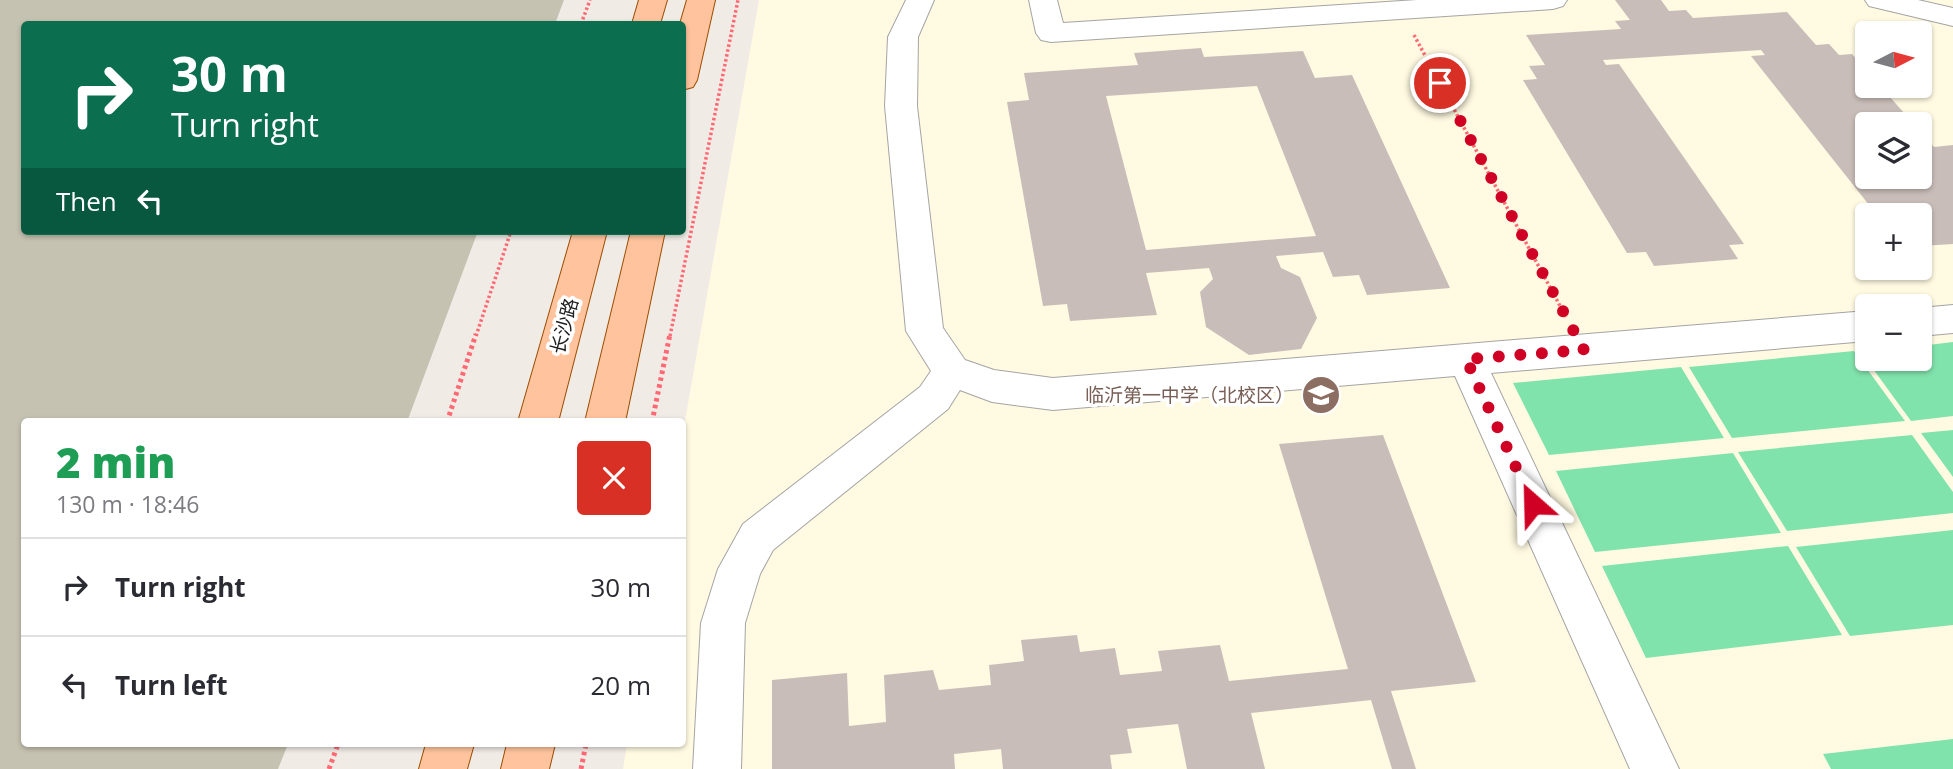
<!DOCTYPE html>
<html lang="en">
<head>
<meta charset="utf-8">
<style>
	:root { --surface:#fff; --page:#f2f2f3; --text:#2b2b33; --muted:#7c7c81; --line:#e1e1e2 }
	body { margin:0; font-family:"Open Sans","Noto Sans SC",sans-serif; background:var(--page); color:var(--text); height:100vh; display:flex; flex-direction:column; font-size:26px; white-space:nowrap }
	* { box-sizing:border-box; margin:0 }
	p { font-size:23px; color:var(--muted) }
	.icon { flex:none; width:38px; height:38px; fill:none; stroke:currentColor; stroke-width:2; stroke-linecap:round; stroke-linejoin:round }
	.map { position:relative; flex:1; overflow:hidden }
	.panel { position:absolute; left:21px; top:418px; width:665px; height:329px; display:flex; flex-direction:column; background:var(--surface); border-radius:7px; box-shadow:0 2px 5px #0004 }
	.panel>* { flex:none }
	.top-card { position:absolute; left:21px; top:21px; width:665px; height:214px; border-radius:7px; box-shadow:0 2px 5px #0004; background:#0b6e4f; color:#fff; overflow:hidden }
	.needle { width:46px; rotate:84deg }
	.fabs { position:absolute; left:1855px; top:21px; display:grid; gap:14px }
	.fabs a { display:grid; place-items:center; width:77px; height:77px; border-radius:7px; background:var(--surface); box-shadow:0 2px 5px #0004; font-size:35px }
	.pin { position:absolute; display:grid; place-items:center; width:60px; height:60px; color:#fff; margin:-30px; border:4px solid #fff; border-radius:50%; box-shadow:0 2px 7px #0007 }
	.me { position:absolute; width:77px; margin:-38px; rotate:335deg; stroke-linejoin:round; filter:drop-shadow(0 0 5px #0008) }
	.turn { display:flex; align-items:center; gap:24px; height:147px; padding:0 35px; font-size:32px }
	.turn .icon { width:91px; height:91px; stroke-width:2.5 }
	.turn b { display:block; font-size:49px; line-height:60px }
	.then { display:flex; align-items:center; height:66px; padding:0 35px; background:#0003; gap:14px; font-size:26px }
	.round { display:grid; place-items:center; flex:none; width:74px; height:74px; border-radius:7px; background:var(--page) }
	.overview { display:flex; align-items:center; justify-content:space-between; height:119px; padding:0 35px }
	h1 { font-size:42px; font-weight:800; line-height:52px; color:#1e9e55 }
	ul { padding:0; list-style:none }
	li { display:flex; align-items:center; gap:21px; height:98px; padding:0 35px; border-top:2px solid var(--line) }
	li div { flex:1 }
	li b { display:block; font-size:26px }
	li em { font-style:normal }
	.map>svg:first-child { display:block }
	.education { fill:#fffae1; fill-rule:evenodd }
	.construction { fill:#c6c2b1 }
	.pitch { fill:#81e3ac }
	.building { fill:#c9bdb9; fill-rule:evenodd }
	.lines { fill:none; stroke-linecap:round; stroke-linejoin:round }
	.minor-casing { stroke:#a4a4a4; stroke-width:2 }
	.major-casing { stroke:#9c4d00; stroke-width:2 }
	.path-far1 { stroke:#ff6974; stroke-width:3.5; stroke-dasharray:2.5 2.5; stroke-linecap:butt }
	.path { stroke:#ff6974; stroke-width:5; stroke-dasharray:3.5 3.5; stroke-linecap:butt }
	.minor { fill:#fff; fill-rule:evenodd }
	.major { fill:#ffc49d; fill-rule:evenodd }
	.route { stroke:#d00024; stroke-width:12; stroke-dasharray:0 21.6 }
	.labels { text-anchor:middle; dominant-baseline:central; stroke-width:7; stroke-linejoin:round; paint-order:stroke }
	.street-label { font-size:19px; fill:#202020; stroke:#fff }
	.education-label { font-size:19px; fill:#785e54; stroke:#fff; text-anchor:end }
</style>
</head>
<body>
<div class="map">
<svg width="1953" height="769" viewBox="0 0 1953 769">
	<rect width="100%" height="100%" fill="#f1ebe6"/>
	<path class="education" d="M 759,0 L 1953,0 L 1953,769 L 623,769 L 627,744 L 682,744 L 683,432 ZM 1867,33 L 1920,33 L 1920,86 L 1867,86 ZM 1867,124 L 1920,124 L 1920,177 L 1867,177 ZM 1867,215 L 1920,215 L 1920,268 L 1867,268 ZM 1867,306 L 1920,306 L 1920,359 L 1867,359 Z"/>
	<path class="construction" d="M 0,0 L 564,0 L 555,24 L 24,24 L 24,231 L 478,231 L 407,422 L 24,422 L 24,744 L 288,744 L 278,769 L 0,769 Z"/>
	<path class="pitch" d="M 1953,342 L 1953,416 L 1911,421 L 1860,351 L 1867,351 L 1867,359 L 1920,359 L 1920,346 Z
		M 1854,351 L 1905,421 L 1732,438 L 1689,367 Z
		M 1681,367 L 1724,438 L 1549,455 L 1513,383 Z
		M 1953,430 L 1953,477 L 1921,433 Z
		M 1912,435 L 1953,492 L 1953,513 L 1787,531 L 1738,452 Z
		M 1733,453 L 1781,533 L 1595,552 L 1556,471 Z
		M 1953,530 L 1953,625 L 1850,636 L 1796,547 Z
		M 1788,546 L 1842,635 L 1646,658 L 1602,566 Z
		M 1953,739 L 1953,769 L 1831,769 L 1823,754 Z"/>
	<path class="building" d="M 1615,0 L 1661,0 L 1669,11 L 1686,10 L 1693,18 L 1787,12 L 1816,45 L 1829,44 L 1839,55 L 1852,54 L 1867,72 L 1867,86 L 1880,86 L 1914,124 L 1867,124 L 1867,177 L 1920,177 L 1920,131 L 1934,147 L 1953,145 L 1953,244 L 1920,246 L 1920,215 L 1877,215 L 1751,56 L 1765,55 L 1761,50 L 1603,60 L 1606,65 L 1619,64 L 1744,244 L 1729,245 L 1738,259 L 1654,266 L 1646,252 L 1627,253 L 1523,80 L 1537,79 L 1529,66 L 1545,65 L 1526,35 L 1621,29 L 1615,21 L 1630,20 Z
		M 1201,48 L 1204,57 L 1303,51 L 1315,78 L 1352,75 L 1450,288 L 1367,295 L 1359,275 L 1333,277 L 1323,252 L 1276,256 L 1281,268 L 1300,277 L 1317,318 L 1301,349 L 1249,355 L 1206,327 L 1200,292 L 1213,279 L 1209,268 L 1146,273 L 1157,315 L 1070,321 L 1067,304 L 1043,306 L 1007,102 L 1029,100 L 1024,73 L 1138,65 L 1134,53 ZM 1257,86 L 1316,236 L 1146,250 L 1106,96 Z
		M 1383,435 L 1476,682 L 1391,691 L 1416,769 L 1392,769 L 1371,700 L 1251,713 L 1265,769 L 1187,769 L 1178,724 L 1127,729 L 1132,753 L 1110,755 L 1112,769 L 1003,769 L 1001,749 L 954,754 L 955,769 L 772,769 L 772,680 L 847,673 L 849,726 L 886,722 L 884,675 L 933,670 L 939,690 L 991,685 L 989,665 L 1024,661 L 1021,640 L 1077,635 L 1080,652 L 1115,648 L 1120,675 L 1162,671 L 1158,651 L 1220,645 L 1229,681 L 1348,669 L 1279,444 Z"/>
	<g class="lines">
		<defs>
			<path id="minor" d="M 906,0 L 934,0 L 918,37 L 917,106 L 943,328 L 965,360 L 994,370 L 1053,378 L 1867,311 L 1867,341 L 1491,373 L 1679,769 L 1630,769 L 1455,376 L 1053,410 L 992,402 L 960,390 L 948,409 L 773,550 L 760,574 L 745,623 L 741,769 L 693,769 L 701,623 L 718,569 L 743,524 L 920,387 L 931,371 L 906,331 L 885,106 L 888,37 Z
				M 1029,0 L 1057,0 L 1063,23 L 1417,0 L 1567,0 L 1563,6 L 1553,9 L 1051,42 L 1041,40 L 1036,33 Z
				M 1865,0 L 1918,0 L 1953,8 L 1953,26 L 1869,6 Z
				M 1953,305 L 1953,333 L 1920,336 L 1920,308 Z"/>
			<path id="major" d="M 639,0 L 667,0 L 660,24 L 632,24 Z
				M 687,0 L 715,0 L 697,80 L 693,87 L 682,90 L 680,24 Z
				M 573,231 L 607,231 L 558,422 L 518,422 Z
				M 631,231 L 665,231 L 625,422 L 585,422 Z
				M 426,744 L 474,744 L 467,769 L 419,769 Z
				M 507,744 L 555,744 L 549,769 L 501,769 Z"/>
		</defs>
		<use href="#minor" class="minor-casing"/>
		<use href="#major" class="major-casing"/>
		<path class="path-far1" d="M 581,24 L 590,0
			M 1414,35 L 1566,317
			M 476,336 L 511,231
			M 670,336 L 738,0"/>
		<path class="path" d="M 447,422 L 476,334
			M 652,422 L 670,334
			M 329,769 L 338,744
			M 581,769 L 586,744"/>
		<use href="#minor" class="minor"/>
		<use href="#major" class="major"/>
	</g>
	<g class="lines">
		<path class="route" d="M 1440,83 L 1584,350 L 1466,359 L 1533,504"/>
	</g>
	<defs>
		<symbol id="school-disc" viewBox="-11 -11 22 22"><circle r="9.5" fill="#8d6e63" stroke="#fff"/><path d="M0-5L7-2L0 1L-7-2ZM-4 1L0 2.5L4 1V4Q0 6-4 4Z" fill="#fff"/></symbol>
	</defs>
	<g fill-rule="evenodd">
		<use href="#school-disc" x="1299" y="373" width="44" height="44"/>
	</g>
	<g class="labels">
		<g class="street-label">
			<text transform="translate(564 326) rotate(-75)">长沙路</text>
		</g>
		<g class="education-label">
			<text x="1294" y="395">临沂第一中学（北校区）</text>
		</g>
	</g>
</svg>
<div class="fabs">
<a><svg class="needle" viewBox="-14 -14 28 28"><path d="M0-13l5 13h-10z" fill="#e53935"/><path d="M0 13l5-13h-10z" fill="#7c7c81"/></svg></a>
<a><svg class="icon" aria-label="layers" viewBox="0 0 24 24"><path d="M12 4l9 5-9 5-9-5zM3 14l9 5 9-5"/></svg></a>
<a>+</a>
<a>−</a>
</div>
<div class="pin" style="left:1440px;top:83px;background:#d93025"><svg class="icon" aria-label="arrive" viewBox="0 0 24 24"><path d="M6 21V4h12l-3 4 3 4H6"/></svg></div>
<svg class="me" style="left:1533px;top:504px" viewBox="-20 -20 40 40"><path d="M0-17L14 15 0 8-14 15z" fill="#d00024" stroke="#fff" stroke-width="4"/></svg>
<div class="top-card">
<div class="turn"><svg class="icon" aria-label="right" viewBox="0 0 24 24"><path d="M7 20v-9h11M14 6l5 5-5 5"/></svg><div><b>30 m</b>Turn right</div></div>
<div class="then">Then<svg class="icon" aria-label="left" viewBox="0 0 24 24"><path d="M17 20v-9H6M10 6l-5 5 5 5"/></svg></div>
</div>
<section class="panel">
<div class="overview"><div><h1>2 min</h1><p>130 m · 18:46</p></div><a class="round" style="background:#d93025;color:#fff"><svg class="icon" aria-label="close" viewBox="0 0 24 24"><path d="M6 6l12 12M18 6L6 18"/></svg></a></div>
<ul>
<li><svg class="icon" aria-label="right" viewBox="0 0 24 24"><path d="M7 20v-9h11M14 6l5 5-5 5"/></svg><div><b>Turn right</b></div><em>30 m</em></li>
<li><svg class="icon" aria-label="left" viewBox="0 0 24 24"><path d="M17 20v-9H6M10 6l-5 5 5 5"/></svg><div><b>Turn left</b></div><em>20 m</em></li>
</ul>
</section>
</div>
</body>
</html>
